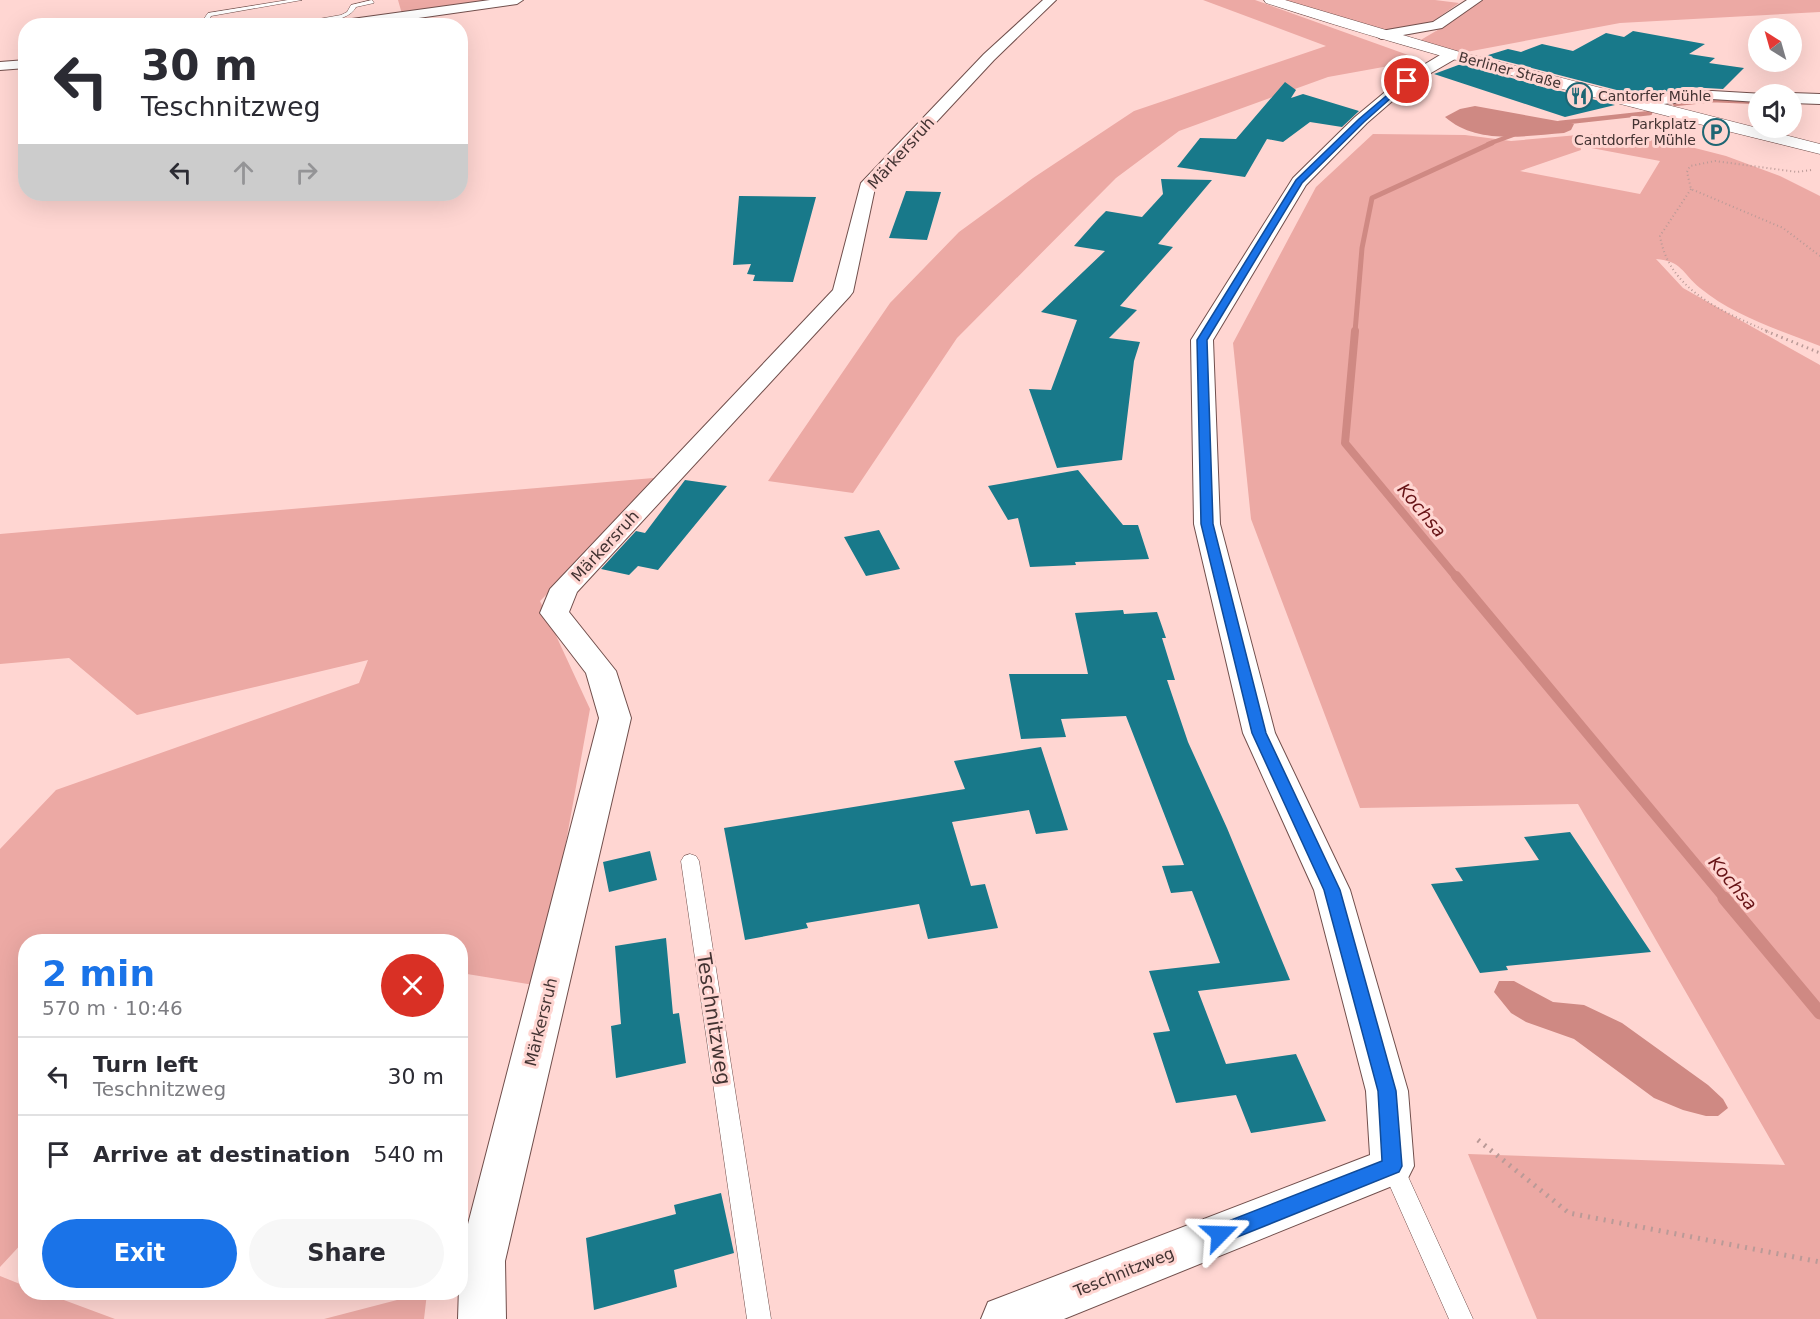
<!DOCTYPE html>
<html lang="en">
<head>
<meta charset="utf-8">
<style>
	:root { --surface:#fff; --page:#f7f7f7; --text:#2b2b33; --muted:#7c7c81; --line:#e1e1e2; --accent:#1a73e8 }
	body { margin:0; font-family:"DejaVu Sans",sans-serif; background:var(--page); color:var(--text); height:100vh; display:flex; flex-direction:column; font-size:22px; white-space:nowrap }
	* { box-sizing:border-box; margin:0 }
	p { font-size:20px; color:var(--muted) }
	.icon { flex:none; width:33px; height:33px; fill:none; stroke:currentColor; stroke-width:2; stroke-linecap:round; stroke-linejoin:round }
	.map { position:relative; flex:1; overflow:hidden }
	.sheet { position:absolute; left:18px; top:934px; width:450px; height:366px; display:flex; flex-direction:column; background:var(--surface); border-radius:24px; box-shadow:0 6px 24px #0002 }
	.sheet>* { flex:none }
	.guide { position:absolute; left:18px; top:18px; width:450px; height:183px; border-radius:24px; box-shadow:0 6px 24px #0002; background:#fff; color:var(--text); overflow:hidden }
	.needle { width:39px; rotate:323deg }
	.controls { position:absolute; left:1748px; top:18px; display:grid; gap:12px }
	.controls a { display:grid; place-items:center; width:54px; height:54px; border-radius:50%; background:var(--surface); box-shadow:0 6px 24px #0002; font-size:30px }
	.pin { position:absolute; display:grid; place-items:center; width:51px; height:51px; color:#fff; margin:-26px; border:3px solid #fff; border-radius:50%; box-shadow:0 2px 6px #0007 }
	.me { position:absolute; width:66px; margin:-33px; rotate:68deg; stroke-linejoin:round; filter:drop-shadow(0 0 4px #0008) }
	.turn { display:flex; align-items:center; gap:21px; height:126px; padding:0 24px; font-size:27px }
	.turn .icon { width:78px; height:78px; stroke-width:2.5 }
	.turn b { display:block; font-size:42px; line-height:51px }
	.lanes { display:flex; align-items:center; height:57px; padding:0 24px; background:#0003; justify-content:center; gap:30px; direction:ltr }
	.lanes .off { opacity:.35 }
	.round { display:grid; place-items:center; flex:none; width:63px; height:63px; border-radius:32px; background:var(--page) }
	.headline { display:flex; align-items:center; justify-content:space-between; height:102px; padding:0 24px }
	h1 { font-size:36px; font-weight:800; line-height:45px; color:var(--accent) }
	.button { display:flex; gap:12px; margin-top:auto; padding:12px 24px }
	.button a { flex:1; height:69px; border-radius:36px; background:var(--accent); color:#fff; font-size:24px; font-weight:800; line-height:69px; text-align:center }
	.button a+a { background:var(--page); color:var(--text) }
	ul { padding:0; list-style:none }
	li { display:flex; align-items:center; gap:18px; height:78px; padding:0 24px; border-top:2px solid var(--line) }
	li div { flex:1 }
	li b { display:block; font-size:22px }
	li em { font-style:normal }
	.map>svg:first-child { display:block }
	.green { fill:#eca9a4 }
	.water { fill:#cf8983 }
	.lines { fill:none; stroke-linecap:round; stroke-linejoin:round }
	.stream-far4 { stroke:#cf8983; stroke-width:4.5 }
	.stream-far3 { stroke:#cf8983; stroke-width:5 }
	.stream-far2 { stroke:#cf8983; stroke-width:8 }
	.stream-far1 { stroke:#cf8983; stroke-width:10 }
	.stream { stroke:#cf8983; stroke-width:13 }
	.building { fill:#18798a }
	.lane-casing { stroke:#714f4c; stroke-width:1 }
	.street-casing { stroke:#714f4c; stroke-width:2 }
	.secondary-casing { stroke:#714f4c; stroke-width:1 }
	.path-far2 { stroke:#ba9a97; stroke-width:2; stroke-dasharray:1 3; stroke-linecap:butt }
	.path-far1 { stroke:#ba9a97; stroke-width:3; stroke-dasharray:1.5 4; stroke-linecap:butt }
	.path { stroke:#ba9a97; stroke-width:5; stroke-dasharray:2 6; stroke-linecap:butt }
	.lane { fill:#fff; fill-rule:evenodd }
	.street { fill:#fff; fill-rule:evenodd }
	.secondary { fill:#fff; fill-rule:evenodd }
	.route { fill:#1a73e8; stroke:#114b97; stroke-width:1.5 }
	.labels { text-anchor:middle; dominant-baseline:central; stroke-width:6; stroke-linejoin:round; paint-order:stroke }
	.far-street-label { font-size:14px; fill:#433332; stroke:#ffd6d2 }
	.far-poi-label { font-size:14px; fill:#433332; stroke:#ffd6d2; text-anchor:start }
	.street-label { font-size:16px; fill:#433332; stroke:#ffd6d2 }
	.water-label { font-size:18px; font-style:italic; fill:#671316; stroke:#ffd6d2 }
	.near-street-label { font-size:20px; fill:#433332; stroke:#ffd6d2 }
</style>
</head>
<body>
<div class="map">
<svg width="1820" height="1319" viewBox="0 0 1820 1319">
	<rect width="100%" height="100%" fill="#ffd6d2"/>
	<path class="green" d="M 398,0 L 502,0 L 402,14 Z
		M 1203,0 L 1255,0 L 1422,60 L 1328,77 L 1179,131 L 1116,178 L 957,338 L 853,493 L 768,481 L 890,303 L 959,232 L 1033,178 L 1134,111 L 1326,46 Z
		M 1285,0 L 1435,0 L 1459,3 L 1432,22 L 1381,31 Z
		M 1481,0 L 1820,0 L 1820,12 L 1620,23 L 1461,53 L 1419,41 L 1453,21 Z
		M 1373,134 L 1465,135 L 1511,141 L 1578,135 L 1581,150 L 1520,171 L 1640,194 L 1660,161 L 1586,147 L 1591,134 L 1656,138 L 1726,156 L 1780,176 L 1820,196 L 1820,346 C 1779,330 1734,316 1700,288 C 1682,273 1682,261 1656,259 L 1683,288 L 1820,365 L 1820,1319 L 1537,1319 L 1468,1154 L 1785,1165 L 1578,804 L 1360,808 L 1251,519 L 1233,343 L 1316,187 Z
		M 665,477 L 540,601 L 590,709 L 540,986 L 461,973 L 460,942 L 26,942 L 25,1240 L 0,1267 L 0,849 L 56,790 L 359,683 L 368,660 L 137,715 L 69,658 L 0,664 L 0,534 Z
		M 0,1276 L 25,1286 L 26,1293 L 45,1293 L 115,1319 L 0,1319 Z
		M 424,1293 L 427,1293 L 424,1319 L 324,1319 Z"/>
	<path class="water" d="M 1475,106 L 1574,124 L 1571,130 L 1564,133 C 1524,136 1477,145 1445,117 L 1460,109 Z
		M 1499,981 L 1514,981 L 1553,1002 L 1584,1005 L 1622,1023 L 1708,1085 L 1723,1099 L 1728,1108 L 1718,1116 L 1706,1116 L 1683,1110 L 1654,1098 L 1574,1039 L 1526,1022 L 1511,1013 L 1494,992 Z"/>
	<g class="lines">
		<path class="stream-far4" d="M 1675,104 L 1712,100 L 1758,102
			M 1559,123 L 1650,113
			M 1488,144 L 1513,135"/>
		<path class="stream-far3" d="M 1355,332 L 1362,248 L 1372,198 L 1492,143"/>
		<path class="stream-far2" d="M 1355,331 L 1345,443 L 1457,578"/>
		<path class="stream-far1" d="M 1456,576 L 1725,899"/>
		<path class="stream" d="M 1724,898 L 1820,1013"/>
	</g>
	<path class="building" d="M 1633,31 L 1705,44 L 1689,54 L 1715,58 L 1709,63 L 1744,68 L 1723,89 L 1688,87 L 1667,92 L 1636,95 L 1485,56 L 1508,49 L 1521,52 L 1542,44 L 1573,51 L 1606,33 L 1624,37 Z
		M 1461,64 L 1541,86 L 1615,105 L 1565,117 L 1434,74 Z
		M 1285,82 L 1296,90 L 1291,98 L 1303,94 L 1359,111 L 1342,127 L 1310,122 L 1283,142 L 1267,139 L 1245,177 L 1177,167 L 1200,138 L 1236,139 Z
		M 1161,179 L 1212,180 L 1158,244 L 1173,247 L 1120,306 L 1137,310 L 1109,338 L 1140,342 L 1134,361 L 1122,460 L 1057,468 L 1029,389 L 1051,390 L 1077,320 L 1041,312 L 1105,251 L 1074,246 L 1099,218 L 1106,211 L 1142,217 L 1163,194 Z
		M 906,191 L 941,192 L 927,240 L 889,238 Z
		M 739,196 L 816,197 L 793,282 L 753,281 L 755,275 L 747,274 L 751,264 L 733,265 Z
		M 1078,470 L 1123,525 L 1138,525 L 1149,559 L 1075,562 L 1076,565 L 1030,567 L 1018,518 L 1008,520 L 988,486 Z
		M 685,480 L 727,486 L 658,570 L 638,566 L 629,575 L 601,569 L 636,531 L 645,533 Z
		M 879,530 L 900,569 L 866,576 L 844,537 Z
		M 1123,610 L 1124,614 L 1157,612 L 1166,638 L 1162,638 L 1175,680 L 1167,680 L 1188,742 L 1227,828 L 1290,980 L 1198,991 L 1226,1064 L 1296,1054 L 1326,1121 L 1251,1133 L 1236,1095 L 1176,1103 L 1153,1033 L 1170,1031 L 1149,971 L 1220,963 L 1192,891 L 1171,893 L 1162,866 L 1184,865 L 1126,716 L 1061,719 L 1066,737 L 1021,739 L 1009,674 L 1088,674 L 1075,613 Z
		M 1041,747 L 1068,830 L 1036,834 L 1029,810 L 952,822 L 971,886 L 985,884 L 998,928 L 928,939 L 919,904 L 806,923 L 808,928 L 745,940 L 724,828 L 965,789 L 954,761 Z
		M 1570,832 L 1651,952 L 1506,966 L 1508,970 L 1480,973 L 1431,884 L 1463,881 L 1455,868 L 1539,860 L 1524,837 Z
		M 650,851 L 657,880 L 609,892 L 603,862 Z
		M 666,938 L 673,1014 L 679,1013 L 686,1063 L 616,1078 L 611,1026 L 621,1024 L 615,946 Z
		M 721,1193 L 734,1253 L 674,1270 L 677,1287 L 594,1310 L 586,1238 L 676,1214 L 674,1205 Z"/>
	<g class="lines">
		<defs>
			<path id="lane" d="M 288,0 L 302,0 L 211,16 L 209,20 L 213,26 L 206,26 L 203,20 L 208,13 Z
				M 372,0 L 374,3 L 356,7 C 348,25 297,26 279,26 L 341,15 L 347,12 L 351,5 Z
				M 690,854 L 696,856 L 699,861 L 771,1319 L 747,1319 L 681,861 L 684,856 Z
				M 1392,1156 L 1400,1159 L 1473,1319 L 1449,1319 L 1381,1166 L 1384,1159 Z"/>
			<path id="street" d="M 490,0 L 523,0 L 517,4 L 362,26 L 324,26 L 330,22 Z
				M 1043,0 L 1056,0 L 994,60 L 875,188 L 853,292 L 850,296 L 577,592 L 569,612 L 616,671 L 631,718 L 505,1261 L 506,1319 L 458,1319 L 460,1255 L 599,718 L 586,673 L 540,613 L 550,589 L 833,290 L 861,183 L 984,54 Z
				M 1467,0 L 1482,0 L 1442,28 L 1381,39 L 1374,35 L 1381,31 L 1433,22 Z
				M 1455,51 L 1462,55 L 1412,84 L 1367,123 L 1306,185 L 1213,340 L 1220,524 L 1275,733 L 1350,890 L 1408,1091 L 1414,1166 L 1407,1180 L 1064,1319 L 981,1319 L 988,1302 L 1370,1155 L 1366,1091 L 1314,890 L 1243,733 L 1194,524 L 1191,340 L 1293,178 L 1355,117 L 1402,78 L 1440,55 Z
				M 26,60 L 26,68 L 0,70 L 0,62 Z
				M 1712,91 L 1764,94 L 1758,94 L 1758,102 L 1712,99 L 1634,107 L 1626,102 L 1634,97 Z
				M 1791,93 L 1820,94 L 1820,104 L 1791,103 L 1791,94 L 1787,94 Z"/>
			<path id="secondary" d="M 1264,0 L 1285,0 L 1460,52 L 1820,144 L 1820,154 C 1634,108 1448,62 1266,3 Z"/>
		</defs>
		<use href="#lane" class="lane-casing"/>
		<use href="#street" class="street-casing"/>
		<use href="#secondary" class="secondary-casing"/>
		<path class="path-far2" d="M 1811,170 L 1797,172 L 1715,161 L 1690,166 L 1687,172 L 1691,189 L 1783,228 L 1820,256
			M 1691,189 L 1660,236 C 1669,291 1724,312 1769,332"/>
		<path class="path-far1" d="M 1766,331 L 1820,353"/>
		<path class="path" d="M 1478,1140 L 1569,1213 L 1820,1262"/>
		<use href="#lane" class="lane"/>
		<use href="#street" class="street"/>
		<use href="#secondary" class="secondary"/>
	</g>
	<path class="route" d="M 1405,80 L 1410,81 L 1364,122 L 1302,183 L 1207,340 L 1213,524 L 1266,733 L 1340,890 L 1396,1091 L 1402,1166 L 1399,1172 L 1220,1244 L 1213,1241 L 1210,1234 L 1213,1227 L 1382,1161 L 1378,1091 L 1324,890 L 1252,733 L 1201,524 L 1197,340 L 1296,180 L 1359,119 Z"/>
	<defs>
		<symbol id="restaurant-ring" viewBox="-11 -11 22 22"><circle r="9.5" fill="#ffd6d2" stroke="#1e6674" stroke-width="1.5"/><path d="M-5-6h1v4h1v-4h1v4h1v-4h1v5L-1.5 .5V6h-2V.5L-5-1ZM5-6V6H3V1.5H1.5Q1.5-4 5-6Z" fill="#1e6674"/></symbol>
		<symbol id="parking-ring" viewBox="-11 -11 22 22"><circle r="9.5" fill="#ffd6d2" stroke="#1e6674" stroke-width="1.5"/><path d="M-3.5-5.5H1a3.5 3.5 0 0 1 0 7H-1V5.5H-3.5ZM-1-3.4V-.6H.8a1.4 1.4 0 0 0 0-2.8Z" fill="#1e6674"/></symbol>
	</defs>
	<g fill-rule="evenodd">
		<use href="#restaurant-ring" x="1564" y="81" width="30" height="30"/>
		<use href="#parking-ring" x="1701" y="117" width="30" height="30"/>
	</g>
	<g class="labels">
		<g class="far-street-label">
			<text transform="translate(1510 70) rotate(15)">Berliner Straße</text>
		</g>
		<g class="far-poi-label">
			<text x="1598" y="96">Cantorfer Mühle</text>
			<text x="1696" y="124" text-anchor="end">Parkplatz<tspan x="1696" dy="16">Cantdorfer Mühle</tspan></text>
		</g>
		<g class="street-label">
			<text transform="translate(901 153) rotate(-48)">Märkersruh</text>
			<text transform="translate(605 546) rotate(-47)">Märkersruh</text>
			<text transform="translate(541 1022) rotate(-76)">Märkersruh</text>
			<text transform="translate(1124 1272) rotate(-22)">Teschnitzweg</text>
		</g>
		<g class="water-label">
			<text transform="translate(1422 510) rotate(50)">Kochsa</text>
			<text transform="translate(1733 883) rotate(50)">Kochsa</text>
		</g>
		<g class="near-street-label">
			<text transform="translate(714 1019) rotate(81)">Teschnitzweg</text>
		</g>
	</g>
</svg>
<div class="controls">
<a><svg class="needle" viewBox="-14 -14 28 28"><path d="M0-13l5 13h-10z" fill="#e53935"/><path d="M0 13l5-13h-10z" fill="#7c7c81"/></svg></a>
<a><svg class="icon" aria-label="sound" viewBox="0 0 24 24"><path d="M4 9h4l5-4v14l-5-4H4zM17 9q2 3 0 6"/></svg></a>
</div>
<div class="pin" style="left:1407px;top:81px;background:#d93025"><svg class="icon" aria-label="arrive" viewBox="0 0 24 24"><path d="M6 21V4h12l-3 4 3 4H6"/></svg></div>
<svg class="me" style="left:1220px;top:1234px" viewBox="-20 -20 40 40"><path d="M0-17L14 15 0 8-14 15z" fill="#1a73e8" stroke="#fff" stroke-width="4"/></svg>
<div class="guide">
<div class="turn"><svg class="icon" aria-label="left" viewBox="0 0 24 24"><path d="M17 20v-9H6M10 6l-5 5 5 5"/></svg><div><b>30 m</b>Teschnitzweg</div></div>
<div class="lanes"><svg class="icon" aria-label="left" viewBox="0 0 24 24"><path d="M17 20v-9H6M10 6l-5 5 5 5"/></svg><svg class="icon off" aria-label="ahead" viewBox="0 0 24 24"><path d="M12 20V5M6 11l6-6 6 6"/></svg><svg class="icon off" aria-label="right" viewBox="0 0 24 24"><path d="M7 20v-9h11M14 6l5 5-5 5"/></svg></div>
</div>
<section class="sheet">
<div class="headline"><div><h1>2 min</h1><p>570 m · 10:46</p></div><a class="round" style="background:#d93025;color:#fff"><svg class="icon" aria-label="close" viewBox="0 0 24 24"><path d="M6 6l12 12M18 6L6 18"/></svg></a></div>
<ul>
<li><svg class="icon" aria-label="left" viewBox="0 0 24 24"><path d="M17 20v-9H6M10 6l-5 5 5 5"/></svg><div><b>Turn left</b><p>Teschnitzweg</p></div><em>30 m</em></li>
<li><svg class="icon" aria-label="arrive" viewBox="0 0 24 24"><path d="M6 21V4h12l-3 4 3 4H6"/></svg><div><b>Arrive at destination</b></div><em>540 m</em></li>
</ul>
<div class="button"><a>Exit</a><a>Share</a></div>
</section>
</div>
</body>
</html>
